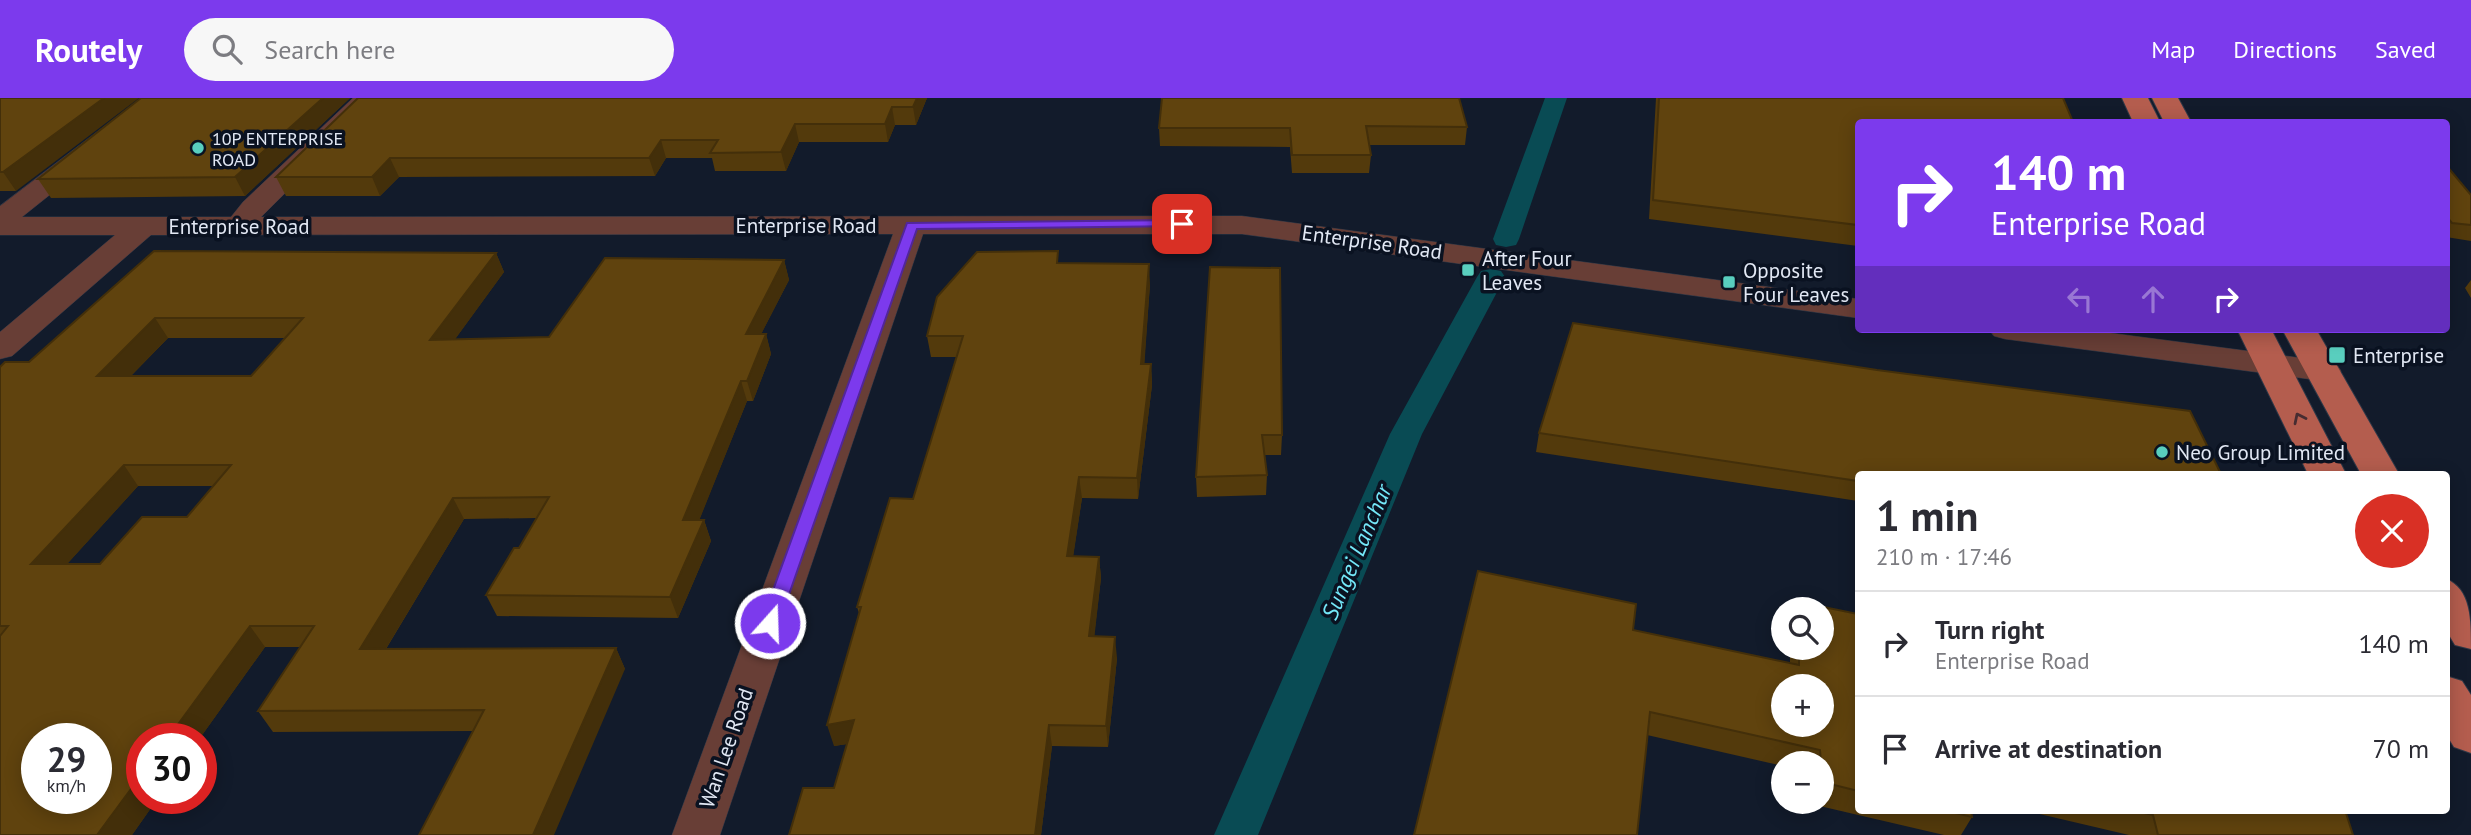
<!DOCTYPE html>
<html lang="en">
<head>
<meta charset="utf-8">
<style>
	:root { --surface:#fff; --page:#f7f7f7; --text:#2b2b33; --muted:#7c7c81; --line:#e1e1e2; --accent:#7c3aed }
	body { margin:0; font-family:"PT Sans",sans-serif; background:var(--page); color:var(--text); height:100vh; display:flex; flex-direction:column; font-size:26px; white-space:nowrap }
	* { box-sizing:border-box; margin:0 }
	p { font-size:23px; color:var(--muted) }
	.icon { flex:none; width:38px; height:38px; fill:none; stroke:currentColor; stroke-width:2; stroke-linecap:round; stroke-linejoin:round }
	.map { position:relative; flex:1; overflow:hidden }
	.panel { position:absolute; left:1855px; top:373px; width:595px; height:343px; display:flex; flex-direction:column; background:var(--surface); border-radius:7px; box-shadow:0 4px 18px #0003 }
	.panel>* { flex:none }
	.guide { position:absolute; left:1855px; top:21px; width:595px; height:214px; border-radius:7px; box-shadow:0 4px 18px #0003; background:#7c3aed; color:#fff; overflow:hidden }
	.buttons { position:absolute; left:1771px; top:499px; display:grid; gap:14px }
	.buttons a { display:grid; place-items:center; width:63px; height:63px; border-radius:50%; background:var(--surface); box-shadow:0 4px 18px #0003; font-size:35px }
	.speed { position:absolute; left:21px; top:625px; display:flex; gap:14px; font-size:35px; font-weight:700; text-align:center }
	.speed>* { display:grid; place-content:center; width:91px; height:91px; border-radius:50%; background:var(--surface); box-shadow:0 4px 18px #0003; line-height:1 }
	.speed small { font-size:18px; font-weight:400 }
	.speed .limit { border:10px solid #d22; background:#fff; color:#111 }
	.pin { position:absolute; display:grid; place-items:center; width:60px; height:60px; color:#fff; margin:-30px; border-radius:14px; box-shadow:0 4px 10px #0006 }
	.me { position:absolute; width:77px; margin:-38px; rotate:20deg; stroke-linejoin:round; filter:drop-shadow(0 0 5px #0008) }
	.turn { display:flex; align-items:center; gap:24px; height:147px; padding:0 21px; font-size:32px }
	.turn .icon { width:91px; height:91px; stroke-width:2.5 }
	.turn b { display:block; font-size:49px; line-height:60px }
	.lanes { display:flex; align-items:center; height:66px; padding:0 21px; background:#0003; justify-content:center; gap:35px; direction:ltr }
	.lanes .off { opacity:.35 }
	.round { display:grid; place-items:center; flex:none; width:74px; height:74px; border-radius:37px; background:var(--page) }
	.summary { display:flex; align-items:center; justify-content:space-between; height:119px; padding:0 21px }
	h1 { font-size:42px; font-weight:700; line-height:52px }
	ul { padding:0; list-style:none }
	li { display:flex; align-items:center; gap:21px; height:105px; padding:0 21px; border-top:2px solid var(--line) }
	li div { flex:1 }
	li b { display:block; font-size:26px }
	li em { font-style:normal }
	header { display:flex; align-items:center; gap:42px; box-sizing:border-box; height:98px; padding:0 35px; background:var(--accent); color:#fff }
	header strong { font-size:33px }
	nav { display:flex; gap:38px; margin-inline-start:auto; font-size:24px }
	.search { width:490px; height:63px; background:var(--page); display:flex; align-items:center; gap:18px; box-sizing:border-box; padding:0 24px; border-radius:38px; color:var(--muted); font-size:26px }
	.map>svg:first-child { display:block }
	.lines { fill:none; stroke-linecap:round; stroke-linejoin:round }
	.canal { fill:#094b54; fill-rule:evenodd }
	.minor-casing { stroke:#2f3847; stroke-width:1 }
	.major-casing { stroke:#2f3847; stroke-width:2 }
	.minor { fill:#683e36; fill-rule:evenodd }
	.major { fill:#b45d4e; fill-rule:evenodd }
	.wall { fill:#533a0c; fill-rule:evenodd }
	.shaded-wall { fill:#432f0a }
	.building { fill:#60430e; stroke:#432f0a; stroke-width:2; fill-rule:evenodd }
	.oneway { stroke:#462c31 }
	.route { fill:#7c3aed; stroke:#51269a; stroke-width:2 }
	.poi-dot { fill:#59cebe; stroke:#0a1221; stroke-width:2.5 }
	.labels { text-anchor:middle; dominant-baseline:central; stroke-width:7; stroke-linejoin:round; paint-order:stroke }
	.far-poi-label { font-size:18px; fill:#e2e8f4; stroke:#0a1221; text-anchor:start }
	.street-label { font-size:21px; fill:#e2e8f4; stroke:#0a1221 }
	.poi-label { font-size:21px; fill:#e2e8f4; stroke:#0a1221; text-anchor:start }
	.water-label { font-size:23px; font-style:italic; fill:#74e8f9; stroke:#0a1221 }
</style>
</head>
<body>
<header>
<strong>Routely</strong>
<div class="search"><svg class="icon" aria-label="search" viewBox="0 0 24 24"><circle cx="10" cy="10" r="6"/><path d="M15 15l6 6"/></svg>Search here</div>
<nav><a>Map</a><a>Directions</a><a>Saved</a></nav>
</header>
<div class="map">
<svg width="2471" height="737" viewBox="0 0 2471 737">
	<rect width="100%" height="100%" fill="#121b2b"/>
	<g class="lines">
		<path class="canal" d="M 1545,0 L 1567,0 L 1519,141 L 1516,147 L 1506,149 L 1496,147 L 1493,141 Z
			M 1491,171 L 1501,173 L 1505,179 L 1422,336 L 1258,737 L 1214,737 L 1390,336 L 1477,179 L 1481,173 Z"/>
		<defs>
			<path id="minor" d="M 142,0 L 171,0 L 22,119 L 231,119 L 243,104 L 353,0 L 381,0 L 261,119 L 1242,118 L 1858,201 L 1858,220 L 1242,136 L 923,136 L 720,737 L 672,737 L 893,136 L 151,137 L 12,258 L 0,261 L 0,234 L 115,137 L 0,137 L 0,108 Z
				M 1989,231 L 2080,231 L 2324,263 L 2336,266 L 2341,273 L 2336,280 L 2324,283 L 2005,241 L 1994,238 Z"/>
			<path id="major" d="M 2122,0 L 2148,0 L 2160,24 L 2133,24 Z
				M 2152,0 L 2178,0 L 2191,24 L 2164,24 Z
				M 2237,231 L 2271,231 L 2346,376 L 2308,376 Z
				M 2282,231 L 2316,231 L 2399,376 L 2361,376 Z
				M 2446,481 C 2471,491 2471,522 2471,551 L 2455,547 L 2446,532 Z
				M 2446,578 L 2462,583 L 2471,597 L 2471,655 L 2454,649 L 2446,636 Z"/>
		</defs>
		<use href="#minor" class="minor-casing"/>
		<use href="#major" class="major-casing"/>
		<use href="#minor" class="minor"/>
		<use href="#major" class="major"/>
	</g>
	<path class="wall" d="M 0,0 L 16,93 L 0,93 Z
		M 141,0 L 350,0 L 245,98 L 51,100 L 38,81 Z
		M 358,0 L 927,0 L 916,27 L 895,27 L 888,44 L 799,44 L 786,73 L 715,73 L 712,60 L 666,60 L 655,78 L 399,79 L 380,98 L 286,98 L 276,79 Z
		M 1162,0 L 1467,29 L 1465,47 L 1369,47 L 1371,57 L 1369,75 L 1292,75 L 1290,49 L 1160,48 L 1159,30 Z
		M 1656,0 L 2063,0 L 1858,24 L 1858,148 L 1649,121 Z
		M 2446,67 L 2471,97 L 2471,143 L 2446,139 Z
		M 154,153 L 496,155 L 504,174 L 455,241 L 549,239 L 784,162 L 789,182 L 761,236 L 766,236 L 771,256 L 753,303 L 747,303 L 699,422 L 704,422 L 711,443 L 678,520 L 497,518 L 486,497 L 519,450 L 537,420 L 464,421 L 386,551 L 616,550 L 625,571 L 473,633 L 273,634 L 258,613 L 300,549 L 265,549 L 200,640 L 142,640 L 158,700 L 132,737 L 0,737 L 0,269 L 29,264 ZM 168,240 L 285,240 L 251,278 L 131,278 ZM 138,388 L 214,388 L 187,419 L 100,466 L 67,466 Z
		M 1060,165 L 1150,186 L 1144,266 L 1151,266 L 1152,287 L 1138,401 L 1082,400 L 1073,458 L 1099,459 L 1101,480 L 1094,538 L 1117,560 L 1108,649 L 1052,648 L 1041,737 L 789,737 L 834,690 L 847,646 L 834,648 L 859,515 L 857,509 L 913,401 L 957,259 L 931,259 L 927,238 Z
		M 1210,169 L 1282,337 L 1281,357 L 1264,357 L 1267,377 L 1266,397 L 1197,399 L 1196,379 Z
		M 2471,182 L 2471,200 L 2465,190 Z
		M 1539,335 L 1858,376 L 1858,403 L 1536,354 Z
		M 1799,504 L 1858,516 L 1858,712 L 1971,712 L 1972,719 L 1961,737 L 1944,737 L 1811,706 L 1811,704 L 1822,704 L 1822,665 L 1783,665 L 1783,668 L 1647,637 L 1633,532 L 1790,565 L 1790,550 L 1822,550 L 1822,511 L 1796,511 Z
		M 2022,712 L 2345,712 L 2353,737 L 2129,737 Z"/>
	<path class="shaded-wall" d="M 104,0 L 139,0 L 16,93 L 3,74 Z
		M 323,0 L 350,0 L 245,98 L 235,79 Z
		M 917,0 L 927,0 L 916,27 L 913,9 Z
		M 892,9 L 895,27 L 888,44 L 885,26 Z
		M 795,26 L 799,44 L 786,73 L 781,54 Z
		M 661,42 L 666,60 L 655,78 L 649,60 Z
		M 390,60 L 399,79 L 380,98 L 372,79 Z
		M 496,155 L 504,174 L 440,262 L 430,242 Z
		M 784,162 L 789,182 L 751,256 L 746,236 Z
		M 1149,166 L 1150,186 L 1143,287 L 1141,266 Z
		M 155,220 L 168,240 L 111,298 L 97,278 Z
		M 766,236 L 771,256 L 753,303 L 747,283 Z
		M 1151,266 L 1152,287 L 1138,401 L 1137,380 Z
		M 741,283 L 747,303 L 691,443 L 683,422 Z
		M 124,367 L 138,388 L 48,487 L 31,466 Z
		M 1079,379 L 1082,400 L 1070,480 L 1067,458 Z
		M 453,400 L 464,421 L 373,572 L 360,551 Z
		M 704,422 L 711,443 L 678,520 L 670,499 Z
		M 1099,459 L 1101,480 L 1092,560 L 1089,538 Z
		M 250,528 L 265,549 L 200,640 L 168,640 Z
		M 1115,539 L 1117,560 L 1108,649 L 1106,628 Z
		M 616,550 L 625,571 L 554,737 L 533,737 Z
		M 854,622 L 860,644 L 834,648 L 827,627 Z
		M 1049,627 L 1052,648 L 1041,737 L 1035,737 Z
		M 142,676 L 142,700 L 158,700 L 132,737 L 97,737 Z"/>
	<path class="building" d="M 0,0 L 104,0 L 3,74 L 0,74 Z
		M 141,0 L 323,0 L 235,79 L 38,81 Z
		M 358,0 L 917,0 L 913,9 L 892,9 L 885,26 L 795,26 L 781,54 L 710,55 L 718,42 L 661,42 L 649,60 L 390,60 L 372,79 L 276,79 Z
		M 1162,0 L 1459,0 L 1467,29 L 1366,28 L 1371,57 L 1292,57 L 1290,30 L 1159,30 Z
		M 1659,0 L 2063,0 L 2073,24 L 1858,24 L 1858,127 L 1653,102 Z
		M 2446,67 L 2471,97 L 2471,127 L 2452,125 L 2446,118 Z
		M 154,153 L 496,155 L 430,242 L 549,239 L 605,160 L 784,162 L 746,236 L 766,236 L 747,283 L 741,283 L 683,422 L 704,422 L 670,499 L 486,497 L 514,450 L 519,450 L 549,399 L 453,400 L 360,551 L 616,550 L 533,737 L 419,737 L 484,612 L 258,613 L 314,528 L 250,528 L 168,640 L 142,640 L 142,676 L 97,737 L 0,737 L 0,538 L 8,528 L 0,528 L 0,269 L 5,264 L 29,264 ZM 155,220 L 303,220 L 251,278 L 97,278 ZM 124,367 L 231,367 L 187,419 L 142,419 L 100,466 L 31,466 ZM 37,640 L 96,640 L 96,700 L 37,700 Z
		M 1058,153 L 1057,165 L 1149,166 L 1141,266 L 1151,266 L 1137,380 L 1079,379 L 1067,458 L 1099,459 L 1089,538 L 1115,539 L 1106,628 L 1049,627 L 1035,737 L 789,737 L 803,690 L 834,690 L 854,622 L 827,627 L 861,509 L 857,509 L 890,400 L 913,401 L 963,238 L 927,238 L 937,199 L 977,154 Z
		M 1210,169 L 1280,170 L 1282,337 L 1262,337 L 1267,377 L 1196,379 Z
		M 1573,225 L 1877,272 L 2190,313 L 2221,376 L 1858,376 L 1858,383 L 1539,335 Z
		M 1478,473 L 1636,506 L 1633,532 L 1799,567 L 1799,550 L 1822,550 L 1822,511 L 1799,511 L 1799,504 L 1858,516 L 1858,693 L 1822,684 L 1822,665 L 1821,665 L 1820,652 L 1650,614 L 1637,737 L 1414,737 ZM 1783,588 L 1822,588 L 1822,626 L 1783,626 Z
		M 1943,712 L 1971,712 L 1972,719 Z
		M 2132,712 L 2345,712 L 2353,737 L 2158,737 L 2153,717 Z"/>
	<defs><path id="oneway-chevron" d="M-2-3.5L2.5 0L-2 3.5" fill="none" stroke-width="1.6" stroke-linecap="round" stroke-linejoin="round" transform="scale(1.75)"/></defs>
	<use class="oneway" href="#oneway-chevron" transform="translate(2299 320) rotate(-116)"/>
	<path class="route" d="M 1182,122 L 1189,126 L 1187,128 L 917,131 L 779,525 L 776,530 L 763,530 L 761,525 L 907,125 Z"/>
	<g class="poi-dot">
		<circle cx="198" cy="50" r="7"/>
		<rect x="1461" y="165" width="14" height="14" rx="3.5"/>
		<rect x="1722" y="177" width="14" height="14" rx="3.5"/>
		<rect x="2328" y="248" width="18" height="18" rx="3.5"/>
		<circle cx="2162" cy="354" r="7"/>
	</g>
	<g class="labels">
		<g class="far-poi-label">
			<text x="212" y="40">10P ENTERPRISE<tspan x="212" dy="21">ROAD</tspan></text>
		</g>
		<g class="street-label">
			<text x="806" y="127">Enterprise Road</text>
			<text x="239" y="128">Enterprise Road</text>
			<text transform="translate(1372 144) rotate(8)">Enterprise Road</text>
			<text transform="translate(726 650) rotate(-71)">Wan Lee Road</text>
		</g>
		<g class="poi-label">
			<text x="1482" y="160">After Four<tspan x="1482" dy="24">Leaves</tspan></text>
			<text x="1743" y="172">Opposite<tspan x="1743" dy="24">Four Leaves</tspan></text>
			<text x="2353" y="257">Enterprise</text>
			<text x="2176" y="354">Neo Group Limited</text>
		</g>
		<g class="water-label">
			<text transform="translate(1356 454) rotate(-67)">Sungei Lanchar</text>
		</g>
	</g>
</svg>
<div class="buttons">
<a><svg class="icon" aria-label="search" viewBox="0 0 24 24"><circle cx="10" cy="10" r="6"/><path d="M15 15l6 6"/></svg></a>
<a>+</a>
<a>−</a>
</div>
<div class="speed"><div>29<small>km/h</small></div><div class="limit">30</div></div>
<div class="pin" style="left:1182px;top:126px;background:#d93025"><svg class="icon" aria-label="arrive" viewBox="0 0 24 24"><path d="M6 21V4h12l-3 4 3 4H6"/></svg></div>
<svg class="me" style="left:770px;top:525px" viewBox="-20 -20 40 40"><circle r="17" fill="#7c3aed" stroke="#fff" stroke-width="3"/><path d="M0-11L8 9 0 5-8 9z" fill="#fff"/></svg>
<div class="guide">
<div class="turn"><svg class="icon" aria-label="right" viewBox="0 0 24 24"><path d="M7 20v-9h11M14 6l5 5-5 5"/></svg><div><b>140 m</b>Enterprise Road</div></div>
<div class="lanes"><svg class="icon off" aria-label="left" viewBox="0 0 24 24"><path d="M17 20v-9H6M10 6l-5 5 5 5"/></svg><svg class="icon off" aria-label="ahead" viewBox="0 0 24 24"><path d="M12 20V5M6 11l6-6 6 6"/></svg><svg class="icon" aria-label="right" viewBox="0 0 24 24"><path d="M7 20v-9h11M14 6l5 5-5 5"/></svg></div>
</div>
<section class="panel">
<div class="summary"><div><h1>1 min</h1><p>210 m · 17:46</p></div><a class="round" style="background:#d93025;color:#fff"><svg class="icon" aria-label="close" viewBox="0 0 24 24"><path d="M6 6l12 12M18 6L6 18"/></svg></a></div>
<ul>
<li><svg class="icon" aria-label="right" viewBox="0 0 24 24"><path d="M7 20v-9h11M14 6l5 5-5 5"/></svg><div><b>Turn right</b><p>Enterprise Road</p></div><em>140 m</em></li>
<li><svg class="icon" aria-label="arrive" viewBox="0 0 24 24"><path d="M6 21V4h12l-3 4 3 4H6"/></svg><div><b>Arrive at destination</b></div><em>70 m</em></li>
</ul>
</section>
</div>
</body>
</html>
